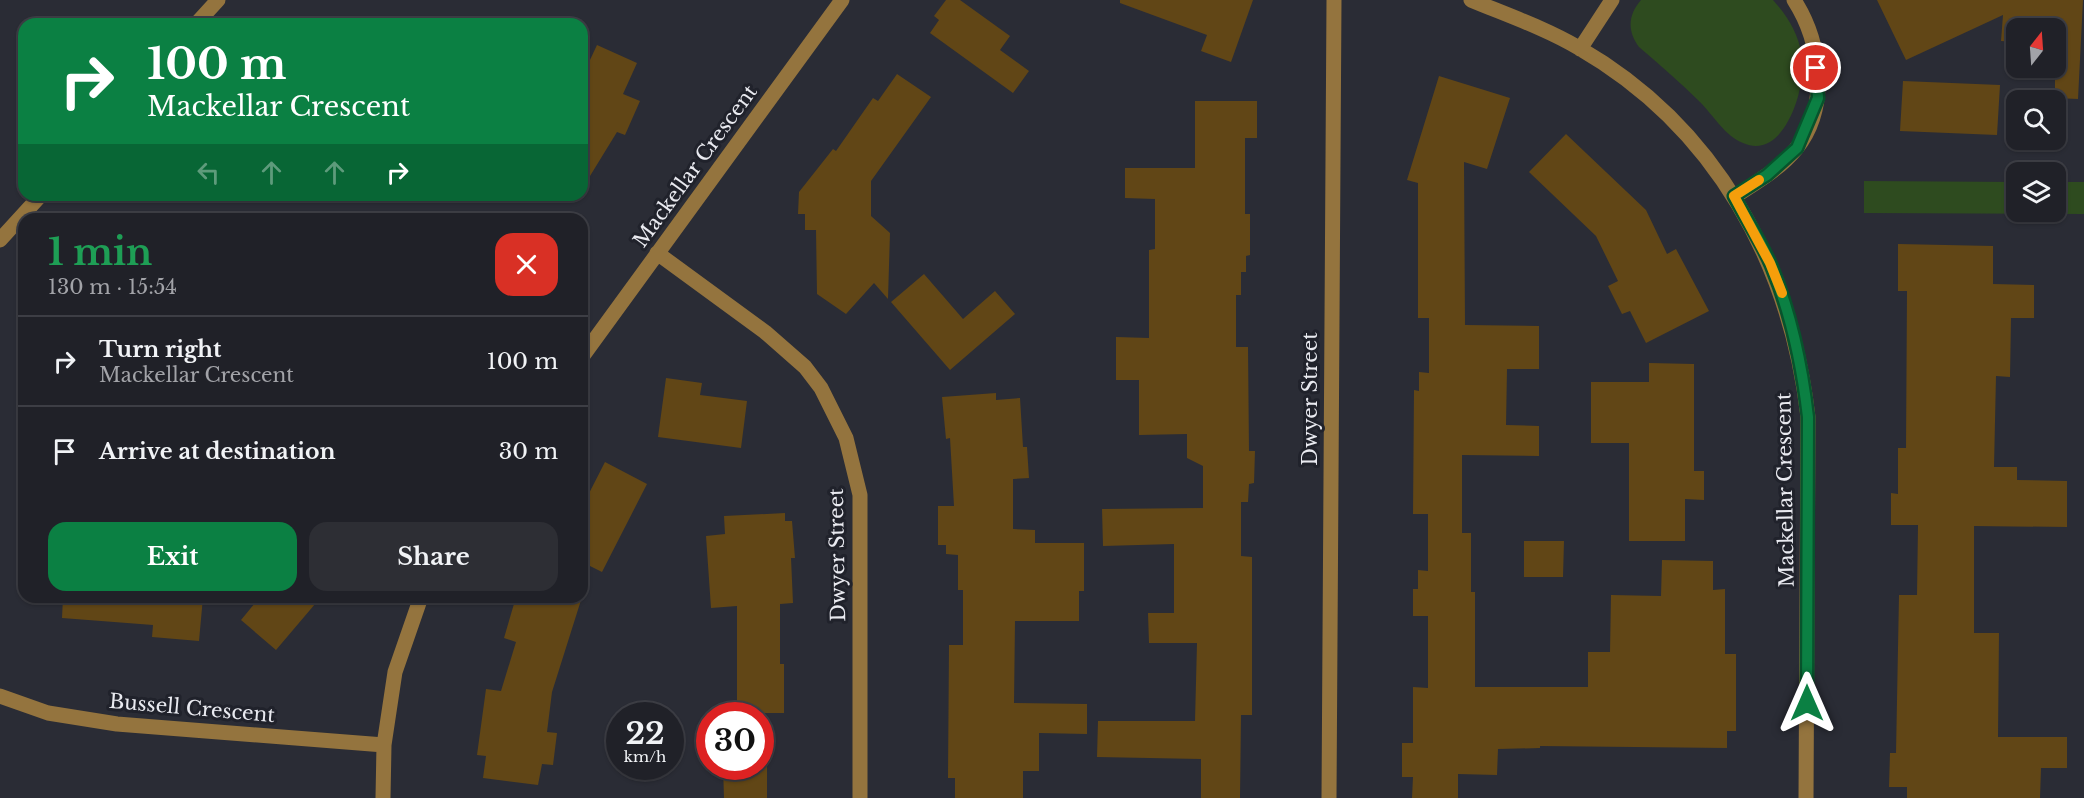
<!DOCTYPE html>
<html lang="en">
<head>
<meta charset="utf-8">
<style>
	:root { --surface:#202128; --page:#2d2e34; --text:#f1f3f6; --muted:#a2a3a8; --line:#3d3e45; --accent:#0b8043 }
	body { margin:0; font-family:"Libre Baskerville",serif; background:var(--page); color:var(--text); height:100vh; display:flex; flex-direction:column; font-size:22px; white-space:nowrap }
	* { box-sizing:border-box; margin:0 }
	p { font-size:20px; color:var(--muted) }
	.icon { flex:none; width:33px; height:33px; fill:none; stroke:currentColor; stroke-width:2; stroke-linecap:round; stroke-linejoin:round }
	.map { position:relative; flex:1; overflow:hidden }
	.drawer { position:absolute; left:18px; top:213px; width:570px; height:390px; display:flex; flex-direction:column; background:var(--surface); border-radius:18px; box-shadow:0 2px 4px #0004,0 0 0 2px var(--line) }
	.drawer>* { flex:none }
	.hud { position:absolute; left:18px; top:18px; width:570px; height:183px; border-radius:18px; box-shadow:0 2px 4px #0004,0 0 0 2px var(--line); background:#0b8043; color:#fff; overflow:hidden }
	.needle { width:39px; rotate:17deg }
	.controls { position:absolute; left:2006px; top:18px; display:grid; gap:12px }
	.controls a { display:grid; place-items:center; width:60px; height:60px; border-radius:12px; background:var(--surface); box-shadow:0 2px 4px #0004,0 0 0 2px var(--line); font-size:30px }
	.speed { position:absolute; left:606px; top:702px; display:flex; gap:12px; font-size:30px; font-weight:700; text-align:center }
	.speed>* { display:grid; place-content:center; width:78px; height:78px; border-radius:50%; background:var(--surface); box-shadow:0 2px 4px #0004,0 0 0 2px var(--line); line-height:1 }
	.speed small { font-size:15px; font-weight:400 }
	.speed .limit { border:9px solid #d22; background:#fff; color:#111 }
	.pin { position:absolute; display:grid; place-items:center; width:51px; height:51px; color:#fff; margin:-26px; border:3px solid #fff; border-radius:50%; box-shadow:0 2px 6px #0007 }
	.me { position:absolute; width:66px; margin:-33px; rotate:0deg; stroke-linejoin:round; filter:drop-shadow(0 0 4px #0008) }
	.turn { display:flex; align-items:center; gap:21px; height:126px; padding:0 30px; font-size:27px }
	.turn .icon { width:78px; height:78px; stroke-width:2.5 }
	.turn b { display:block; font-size:42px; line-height:51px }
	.lanes { display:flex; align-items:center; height:57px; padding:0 30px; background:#0003; justify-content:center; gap:30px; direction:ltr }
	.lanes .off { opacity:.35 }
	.round { display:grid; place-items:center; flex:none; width:63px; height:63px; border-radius:18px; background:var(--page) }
	.overview { display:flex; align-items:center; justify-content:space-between; height:102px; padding:0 30px }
	h1 { font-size:36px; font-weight:700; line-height:45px; color:#1e9e55 }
	.button { display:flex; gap:12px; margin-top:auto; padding:12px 30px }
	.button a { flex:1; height:69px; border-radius:18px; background:var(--accent); color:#fff; font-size:24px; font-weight:700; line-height:69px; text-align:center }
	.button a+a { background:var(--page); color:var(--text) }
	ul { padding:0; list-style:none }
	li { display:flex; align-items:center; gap:18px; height:90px; padding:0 30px; border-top:2px solid var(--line) }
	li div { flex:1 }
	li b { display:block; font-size:22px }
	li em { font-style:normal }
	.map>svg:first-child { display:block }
	.green { fill:#2e4b1f }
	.building { fill:#614616 }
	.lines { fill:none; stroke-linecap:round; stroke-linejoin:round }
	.minor { stroke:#94743e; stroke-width:15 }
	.route-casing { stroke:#07532c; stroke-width:15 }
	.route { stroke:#0b8043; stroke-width:10 }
	.slow { stroke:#f59e0b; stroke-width:10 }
	.labels { text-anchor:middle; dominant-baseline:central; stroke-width:6; stroke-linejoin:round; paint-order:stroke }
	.street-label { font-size:20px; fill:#e9eaf0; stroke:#20222b }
</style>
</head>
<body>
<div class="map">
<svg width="2084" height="798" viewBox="0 0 2084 798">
	<rect width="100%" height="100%" fill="#2a2c35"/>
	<path class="green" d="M 1641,0 L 1773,0 C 1788,17 1798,33 1802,56 C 1807,85 1785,162 1743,143 C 1725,136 1713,115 1700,102 C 1681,83 1660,65 1639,47 C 1627,31 1628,15 1641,0 Z
		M 1864,181 L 2016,182 L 2016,212 L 2055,212 L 2055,182 L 2084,182 L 2084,214 L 1864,213 Z"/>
	<path class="building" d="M 946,0 L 960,0 L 1010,36 L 1000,50 L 1029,71 L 1013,93 L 930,33 L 939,20 L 934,16 Z
		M 1120,0 L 1253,0 L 1231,62 L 1201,51 L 1207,35 L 1120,3 Z
		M 1877,0 L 2083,0 L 2078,99 L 2055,98 L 2055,28 L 2016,28 L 2016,42 L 2001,41 L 2003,15 L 1906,60 Z
		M 597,45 L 637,63 L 623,94 L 640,101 L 625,135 L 617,132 L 582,189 L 582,77 Z
		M 897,74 L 931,97 L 871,181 L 871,216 L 890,233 L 888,299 L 874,283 L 846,314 L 817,294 L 816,230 L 805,230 L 805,214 L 798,214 L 799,192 L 833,149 L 836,151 L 873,98 L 878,101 Z
		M 1439,76 L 1510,98 L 1487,169 L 1464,162 L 1465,325 L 1539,326 L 1539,369 L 1507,369 L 1506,425 L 1539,426 L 1539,456 L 1462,455 L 1462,533 L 1471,533 L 1471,592 L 1475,592 L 1475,687 L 1588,687 L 1588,652 L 1610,652 L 1611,595 L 1661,596 L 1662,560 L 1713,561 L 1713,590 L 1725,589 L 1725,654 L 1736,654 L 1736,731 L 1727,731 L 1727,748 L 1540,746 L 1540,748 L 1498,749 L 1497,775 L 1458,774 L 1458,798 L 1412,798 L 1413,777 L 1402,777 L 1402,743 L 1413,743 L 1413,687 L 1428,688 L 1428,616 L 1413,616 L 1413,589 L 1418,589 L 1418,570 L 1428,571 L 1428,514 L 1413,514 L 1414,390 L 1419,391 L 1419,372 L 1429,373 L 1429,318 L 1418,318 L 1418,183 L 1407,180 Z
		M 1903,81 L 2000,85 L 1997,135 L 1900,131 Z
		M 1195,101 L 1257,101 L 1257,138 L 1245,138 L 1245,214 L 1250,214 L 1250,255 L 1246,256 L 1246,272 L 1241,272 L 1241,295 L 1236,295 L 1236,347 L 1248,347 L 1249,451 L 1255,451 L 1254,483 L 1249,484 L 1248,502 L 1241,502 L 1241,556 L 1252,557 L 1252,715 L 1241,715 L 1240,798 L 1201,798 L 1201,759 L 1097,757 L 1098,721 L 1195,721 L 1197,643 L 1149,643 L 1148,613 L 1174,613 L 1174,544 L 1103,546 L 1102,509 L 1203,508 L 1203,466 L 1187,458 L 1187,434 L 1139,435 L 1139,380 L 1116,380 L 1116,337 L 1149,338 L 1149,250 L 1155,249 L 1155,199 L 1125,198 L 1125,168 L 1195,168 Z
		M 1566,134 L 1646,210 L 1667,254 L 1676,249 L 1709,311 L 1646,343 L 1630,311 L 1622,314 L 1608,286 L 1618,281 L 1596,236 L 1529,172 Z
		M 1898,244 L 1993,246 L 1993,284 L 2034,285 L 2034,318 L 2011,318 L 2010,377 L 1996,376 L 1994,467 L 2017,467 L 2017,480 L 2067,481 L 2067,527 L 1974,526 L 1974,633 L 1999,633 L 1998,737 L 2067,737 L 2067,768 L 2041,768 L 2040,798 L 1907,798 L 1907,787 L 1889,787 L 1890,753 L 1896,753 L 1899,595 L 1917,595 L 1918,525 L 1891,525 L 1891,493 L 1898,494 L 1898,448 L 1906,448 L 1907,291 L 1898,291 Z
		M 924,274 L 963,319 L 995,291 L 1015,314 L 950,370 L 891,302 Z
		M 1649,363 L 1694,364 L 1694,471 L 1704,471 L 1704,500 L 1685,499 L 1685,541 L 1629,541 L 1629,443 L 1591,443 L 1591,382 L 1649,382 Z
		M 666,378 L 702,383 L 700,395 L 747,401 L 741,448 L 658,437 Z
		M 996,393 L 996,400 L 1020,398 L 1023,447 L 1027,447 L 1029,478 L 1013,479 L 1013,529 L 1035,530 L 1035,543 L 1084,543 L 1084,591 L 1079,591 L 1079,621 L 1015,621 L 1014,703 L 1087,704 L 1087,734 L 1039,733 L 1039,771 L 1023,771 L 1023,798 L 955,798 L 955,778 L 948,778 L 949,645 L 963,645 L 963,590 L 958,590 L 958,555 L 946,554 L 946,545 L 938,545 L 938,506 L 954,506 L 950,438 L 946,439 L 942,397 Z
		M 605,462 L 647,484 L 602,572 L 582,562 L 582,507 Z
		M 785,513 L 785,521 L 792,521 L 795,558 L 791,558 L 793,603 L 780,604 L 780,664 L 784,664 L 784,713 L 737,713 L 737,606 L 711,608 L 706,536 L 725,534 L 724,516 Z
		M 1524,541 L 1564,541 L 1563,577 L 1524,577 Z
		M 63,597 L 203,597 L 199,641 L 152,637 L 153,625 L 62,618 Z
		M 260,597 L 321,597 L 276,650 L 241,620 Z
		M 516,597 L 582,597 L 552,692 L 547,732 L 557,733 L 553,765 L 542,764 L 538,785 L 483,778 L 486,756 L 477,755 L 486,689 L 501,691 L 516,642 L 504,638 Z
		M 723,766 L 767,766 L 767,798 L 724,798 Z"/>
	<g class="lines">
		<path class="minor" d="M 1471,0 C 1507,15 1545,28 1579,48 C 1716,127 1790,263 1808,417 L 1806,798
			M 196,24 L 218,0
			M 1580,49 L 1612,0
			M 1734,197 C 1755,183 1780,169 1796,149 C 1830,107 1821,42 1794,0
			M 0,240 L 41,195
			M 657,253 L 765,332 L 805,367 L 821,388 L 846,438 L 860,495 L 860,798
			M 582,357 L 842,0
			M 0,696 L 48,713 L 117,724 L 384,745
			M 383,798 L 384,745 L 395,672 L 421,597
			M 1329,798 L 1334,0"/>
	</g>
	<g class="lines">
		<defs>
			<path id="route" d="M 1807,703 L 1808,417 C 1802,365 1791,313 1771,265 C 1761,242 1746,219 1734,196 L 1767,175 L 1797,148 L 1818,98 L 1816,68"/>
		</defs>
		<use href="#route" class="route-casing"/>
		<use href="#route" class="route"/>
		<path class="slow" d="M 1759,180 L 1734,196 L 1770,263 L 1782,293"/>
	</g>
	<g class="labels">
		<g class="street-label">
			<text transform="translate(695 166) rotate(-54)">Mackellar Crescent</text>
			<text transform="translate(1310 399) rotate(-90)">Dwyer Street</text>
			<text transform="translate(1785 490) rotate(-91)">Mackellar Crescent</text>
			<text transform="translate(837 555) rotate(-91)">Dwyer Street</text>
			<text transform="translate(192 708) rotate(5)">Bussell Crescent</text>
		</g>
	</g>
</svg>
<div class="controls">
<a><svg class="needle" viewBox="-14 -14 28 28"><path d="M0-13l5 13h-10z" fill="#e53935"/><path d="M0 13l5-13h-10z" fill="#a2a3a8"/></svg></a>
<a><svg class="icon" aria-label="search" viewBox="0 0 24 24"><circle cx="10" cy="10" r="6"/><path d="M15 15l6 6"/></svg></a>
<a><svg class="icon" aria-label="layers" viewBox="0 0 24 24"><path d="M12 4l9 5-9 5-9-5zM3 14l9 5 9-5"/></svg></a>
</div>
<div class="speed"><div>22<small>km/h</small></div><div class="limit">30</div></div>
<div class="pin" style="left:1816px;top:68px;background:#d93025"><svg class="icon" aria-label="arrive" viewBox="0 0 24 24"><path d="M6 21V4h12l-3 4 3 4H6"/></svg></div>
<svg class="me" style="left:1807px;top:703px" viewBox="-20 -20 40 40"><path d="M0-17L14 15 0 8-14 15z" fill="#0b8043" stroke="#fff" stroke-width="4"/></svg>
<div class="hud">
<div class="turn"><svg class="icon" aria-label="right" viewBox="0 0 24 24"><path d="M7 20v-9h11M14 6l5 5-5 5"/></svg><div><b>100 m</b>Mackellar Crescent</div></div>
<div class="lanes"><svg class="icon off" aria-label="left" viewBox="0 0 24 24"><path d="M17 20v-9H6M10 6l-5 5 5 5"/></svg><svg class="icon off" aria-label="ahead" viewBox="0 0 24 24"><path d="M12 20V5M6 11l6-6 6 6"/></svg><svg class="icon off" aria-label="ahead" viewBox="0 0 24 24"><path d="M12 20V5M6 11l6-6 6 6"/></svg><svg class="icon" aria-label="right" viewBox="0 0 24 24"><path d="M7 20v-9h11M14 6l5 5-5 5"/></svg></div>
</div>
<section class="drawer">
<div class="overview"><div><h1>1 min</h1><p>130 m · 15:54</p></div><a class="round" style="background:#d93025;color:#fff"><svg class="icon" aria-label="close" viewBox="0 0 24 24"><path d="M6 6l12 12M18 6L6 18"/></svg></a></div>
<ul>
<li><svg class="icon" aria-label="right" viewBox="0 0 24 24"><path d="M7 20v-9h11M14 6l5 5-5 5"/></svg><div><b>Turn right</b><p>Mackellar Crescent</p></div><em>100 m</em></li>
<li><svg class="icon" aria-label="arrive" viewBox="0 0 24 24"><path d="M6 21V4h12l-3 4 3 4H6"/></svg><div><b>Arrive at destination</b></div><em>30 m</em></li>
</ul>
<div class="button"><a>Exit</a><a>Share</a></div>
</section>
</div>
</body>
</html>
